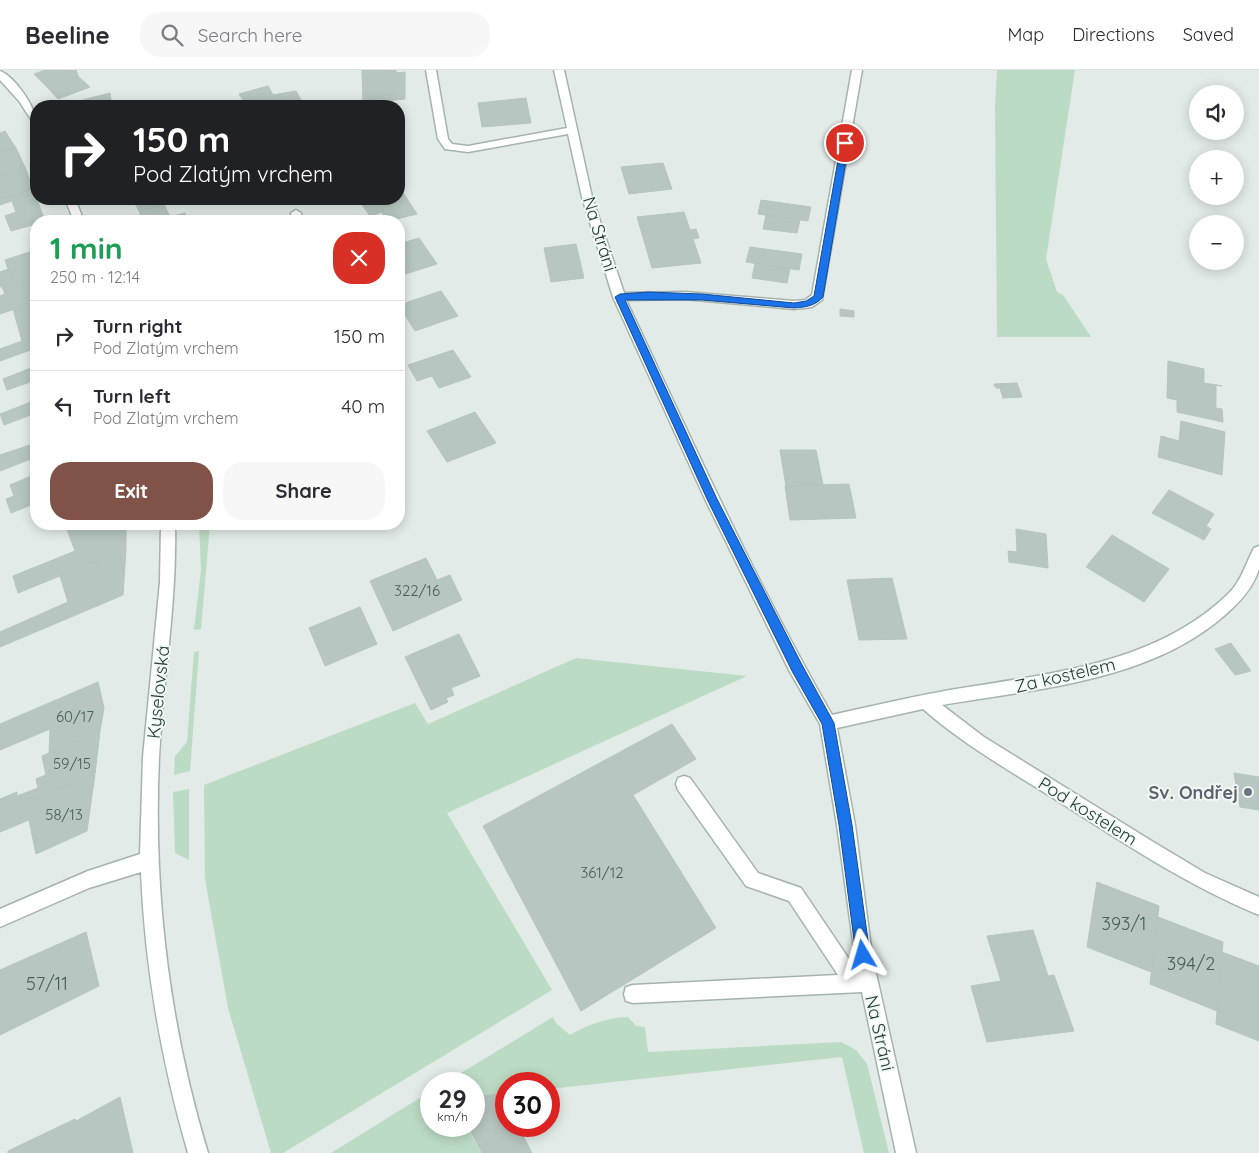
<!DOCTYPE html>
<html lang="en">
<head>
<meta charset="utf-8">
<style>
	:root { --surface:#fff; --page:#f7f7f7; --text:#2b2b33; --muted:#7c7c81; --line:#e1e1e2; --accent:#815247 }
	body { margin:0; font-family:Quicksand,sans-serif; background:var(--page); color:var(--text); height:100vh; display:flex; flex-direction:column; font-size:19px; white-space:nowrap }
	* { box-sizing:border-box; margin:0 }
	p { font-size:16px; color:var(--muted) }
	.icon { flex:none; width:28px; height:28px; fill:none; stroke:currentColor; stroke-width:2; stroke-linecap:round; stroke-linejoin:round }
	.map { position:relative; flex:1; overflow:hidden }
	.drawer { position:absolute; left:30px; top:145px; width:375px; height:315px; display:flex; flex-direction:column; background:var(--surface); border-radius:20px; box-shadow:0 2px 12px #0003 }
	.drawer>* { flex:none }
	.banner { position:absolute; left:30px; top:30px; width:375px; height:105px; border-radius:20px; box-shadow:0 2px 12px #0003; background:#202124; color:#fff; overflow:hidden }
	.fabs { position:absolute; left:1189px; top:15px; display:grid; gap:10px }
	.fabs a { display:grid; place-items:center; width:55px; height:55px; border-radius:50%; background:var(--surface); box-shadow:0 2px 12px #0003; font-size:25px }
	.speed { position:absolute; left:420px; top:1002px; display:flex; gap:10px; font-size:25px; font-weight:700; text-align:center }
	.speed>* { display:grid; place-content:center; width:65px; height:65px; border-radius:50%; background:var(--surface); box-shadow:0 2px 12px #0003; line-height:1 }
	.speed small { font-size:12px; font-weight:400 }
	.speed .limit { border:8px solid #d22; background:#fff; color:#111 }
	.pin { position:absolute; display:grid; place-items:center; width:42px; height:42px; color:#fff; margin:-21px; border:2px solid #fff; border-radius:50%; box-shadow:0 1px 5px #0007 }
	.me { position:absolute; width:55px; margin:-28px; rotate:353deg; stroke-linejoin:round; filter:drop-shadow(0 0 4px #0008) }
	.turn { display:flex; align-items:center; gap:18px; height:105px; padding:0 20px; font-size:22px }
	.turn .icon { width:65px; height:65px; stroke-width:2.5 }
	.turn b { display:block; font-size:35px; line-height:42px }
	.round { display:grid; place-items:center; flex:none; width:52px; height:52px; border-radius:20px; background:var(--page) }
	.overview { display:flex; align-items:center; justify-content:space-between; height:85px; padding:0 20px }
	h1 { font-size:30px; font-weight:700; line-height:38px; color:#1e9e55 }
	.button { display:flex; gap:10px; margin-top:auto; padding:10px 20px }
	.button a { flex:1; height:58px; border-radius:20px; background:var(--accent); color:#fff; font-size:20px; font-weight:700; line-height:58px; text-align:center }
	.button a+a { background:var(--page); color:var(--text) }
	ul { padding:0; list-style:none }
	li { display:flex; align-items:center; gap:15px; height:70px; padding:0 20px; border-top:1px solid var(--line) }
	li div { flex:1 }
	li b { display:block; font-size:19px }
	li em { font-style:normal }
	header { display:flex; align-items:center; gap:30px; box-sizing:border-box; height:70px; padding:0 25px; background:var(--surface); border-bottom:1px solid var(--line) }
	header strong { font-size:24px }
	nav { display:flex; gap:28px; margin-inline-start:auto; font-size:18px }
	.search { width:350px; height:45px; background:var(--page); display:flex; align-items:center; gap:12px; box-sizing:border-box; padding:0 18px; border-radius:20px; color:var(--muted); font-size:19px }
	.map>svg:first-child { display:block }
	.green { fill:#bcdbc4 }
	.building { fill:#b7c6c0; stroke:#b5c5be }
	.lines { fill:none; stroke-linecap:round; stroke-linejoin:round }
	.minor-casing { stroke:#a5b3ae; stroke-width:3 }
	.minor { fill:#fff; fill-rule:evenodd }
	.route { fill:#1a73e8; stroke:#114b97 }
	.worship-dot { fill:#6b7280; stroke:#f2f8f5; stroke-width:2 }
	.labels { text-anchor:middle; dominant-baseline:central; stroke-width:4; stroke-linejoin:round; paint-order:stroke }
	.number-label { font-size:15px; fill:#485e58 }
	.street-label { font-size:18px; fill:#233b35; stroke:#f2f8f5 }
	.worship-label { font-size:18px; font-weight:bold; fill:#5b616d; stroke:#f2f8f5; text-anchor:end }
	.near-number-label { font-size:18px; fill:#485e58 }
</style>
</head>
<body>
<header>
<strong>Beeline</strong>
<div class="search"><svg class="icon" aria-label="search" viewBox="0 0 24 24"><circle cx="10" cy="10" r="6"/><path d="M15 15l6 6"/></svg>Search here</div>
<nav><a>Map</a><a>Directions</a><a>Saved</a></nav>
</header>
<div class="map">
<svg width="1259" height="1083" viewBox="0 0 1259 1083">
	<rect width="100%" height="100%" fill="#e2ebe7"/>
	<path class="green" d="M 997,0 L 1075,0 L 1046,189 L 1057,222 L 1063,225 L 1091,267 L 997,267 L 995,36 Z
		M 199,454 L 210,454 L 201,559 L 194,560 L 201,500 Z
		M 199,581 L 190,701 L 174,705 L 175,686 L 187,672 L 194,582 Z
		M 576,588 L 747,606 L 447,743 L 552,920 L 283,1083 L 271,1083 L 228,938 L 205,809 L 204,715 L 415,633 L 428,654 Z
		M 189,719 L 189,790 L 175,783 L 173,722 Z
		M 553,947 L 557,954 L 570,965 C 589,954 606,948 628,947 L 636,956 L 645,957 L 648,982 L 841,972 L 856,980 L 867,994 L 889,1083 L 864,1083 L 842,987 L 549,1019 L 549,1014 L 506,1014 L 506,1024 L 474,1027 L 474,1014 L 443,1014 Z
		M 431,1021 L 431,1056 L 467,1056 L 481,1083 L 331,1083 Z"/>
	<path class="building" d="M 45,0 L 76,0 L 78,6 L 46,16 L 34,4 Z
		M 362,0 L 396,0 L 396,3 L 405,2 L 405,29 L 363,33 Z
		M 78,6 L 90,17 L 58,29 L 46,16 Z
		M 268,16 L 273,25 L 296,21 L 304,35 L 247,36 L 239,24 Z
		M 110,23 L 112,35 L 62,36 L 90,28 Z
		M 526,28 L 531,53 L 482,57 L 478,33 Z
		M 5,61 L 16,78 L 0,83 L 0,63 Z
		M 16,78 L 25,97 L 0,105 L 0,83 Z
		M 663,93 L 672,119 L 629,124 L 621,97 Z
		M 25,97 L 33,119 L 0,129 L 0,105 Z
		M 33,119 L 45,151 L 36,151 L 36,154 L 11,161 L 5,146 L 16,142 L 12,131 L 0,135 L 0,129 Z
		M 402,121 L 417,144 L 388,151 L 382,142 L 370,146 L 361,133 L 377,129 L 399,129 L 399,122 Z
		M 133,129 L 177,129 L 177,130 L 139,141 Z
		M 761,130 L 811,137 L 808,151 L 758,144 Z
		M 164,134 L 170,147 L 185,143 L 188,151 L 143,151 L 139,141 Z
		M 684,142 L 690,160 L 696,159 L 699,168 L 693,169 L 701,193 L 652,198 L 637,147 Z
		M 766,145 L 800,150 L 797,163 L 763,159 Z
		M 419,168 L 437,194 L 402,205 L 399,200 L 399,174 Z
		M 576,174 L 584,208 L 551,212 L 544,178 Z
		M 750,177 L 802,184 L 799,200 L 746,192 Z
		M 36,180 L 36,207 L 13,214 L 5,190 Z
		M 755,193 L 790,198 L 787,213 L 752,208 Z
		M 9,199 L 13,213 L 0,217 L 0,202 Z
		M 36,207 L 36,232 L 0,244 L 0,226 L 5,224 L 2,217 Z
		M 441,221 L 458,246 L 415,261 L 399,235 Z
		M 36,232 L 36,278 L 0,291 L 0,279 L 22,271 L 13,239 Z
		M 840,239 L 854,241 L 854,247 L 840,246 Z
		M 453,280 L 471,307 L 439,318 L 432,306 L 417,311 L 408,295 Z
		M 1168,291 L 1204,299 L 1204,313 L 1222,316 L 1216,315 L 1216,338 L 1222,339 L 1223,352 L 1177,342 L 1177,330 L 1167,328 Z
		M 36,296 L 36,310 L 7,320 L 3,309 Z
		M 1017,313 L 1022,327 L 1003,328 L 1000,318 L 996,318 L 994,314 Z
		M 36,330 L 36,343 L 4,355 L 0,344 Z
		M 475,342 L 496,373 L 447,392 L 427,361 Z
		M 1181,351 L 1225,362 L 1222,405 L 1158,387 L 1161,366 L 1179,371 Z
		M 36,373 L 36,387 L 0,401 L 0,385 Z
		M 780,380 L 816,380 L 823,415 L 786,416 Z
		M 36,404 L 36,418 L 14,426 L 10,415 Z
		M 849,414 L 856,448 L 790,450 L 785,416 Z
		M 36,418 L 36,433 L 11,443 L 6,429 Z
		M 1169,420 L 1214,444 L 1206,456 L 1211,459 L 1204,470 L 1152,443 Z
		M 65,454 L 126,454 L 126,479 L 18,523 L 13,506 L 75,481 Z
		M 1016,459 L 1046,464 L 1048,498 L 1009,492 L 1008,481 L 1017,482 Z
		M 1112,465 L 1169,499 L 1144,532 L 1086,497 Z
		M 126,479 L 123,525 L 0,577 L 0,562 L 68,532 L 60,506 Z
		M 426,488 L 437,510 L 450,505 L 462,530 L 393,561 L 370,511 Z
		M 892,508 L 907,569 L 859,570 L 847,510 Z
		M 360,537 L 377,574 L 325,596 L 309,558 Z
		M 459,564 L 480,606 L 451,618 L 454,625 L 446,628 L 448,632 L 431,640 L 405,587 Z
		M 1231,573 L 1251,601 L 1235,605 L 1215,579 Z
		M 98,612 L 104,638 L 100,661 L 49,684 L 50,659 L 0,680 L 0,654 Z
		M 672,654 L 696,689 L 633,725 L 716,858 L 581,941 L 483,756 Z
		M 100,661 L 95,704 L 0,744 L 0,729 L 17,722 L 17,726 L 38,718 L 36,709 L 46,705 L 42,686 Z
		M 1234,703 L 1259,707 L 1259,740 L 1240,737 Z
		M 95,704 L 87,761 L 36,784 L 29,750 L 0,762 L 0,744 Z
		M 1097,812 L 1159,836 L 1151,902 L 1087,877 Z
		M 1158,847 L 1223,872 L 1217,941 L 1150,914 Z
		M 1033,860 L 1048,906 L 1054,905 L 1074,961 L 987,972 L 971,916 L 1001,911 L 987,866 Z
		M 86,862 L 99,916 L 0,965 L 0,900 Z
		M 1222,882 L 1259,896 L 1259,971 L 1216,954 Z
		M 500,1024 L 506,1035 L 506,1056 L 518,1056 L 532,1083 L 482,1083 L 468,1056 L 474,1056 L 474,1027 Z
		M 120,1027 L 133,1083 L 8,1083 L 8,1081 L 75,1049 L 76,1051 Z"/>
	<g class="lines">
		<defs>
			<path id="minor" d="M 426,0 L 436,0 L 448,69 L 452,74 L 468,76 L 567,58 L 554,0 L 564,0 L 592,127 L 624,223 L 685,222 L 794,231 L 805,230 L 812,225 L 852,0 L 862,0 L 822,230 L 812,237 L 794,239 L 685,229 L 626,230 C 692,370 755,511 832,645 C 872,636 911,627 950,620 C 1046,604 1155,595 1228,524 C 1241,512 1246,493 1254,478 L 1259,476 C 1259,483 1259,492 1259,499 C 1253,518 1240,532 1225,545 C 1150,611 1037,619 942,635 L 984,667 L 1150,770 L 1205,803 L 1259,827 L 1259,845 C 1187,815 1123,773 1058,731 C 1012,702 964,675 923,639 L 837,658 L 855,755 L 872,885 L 916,1083 L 896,1083 L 862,922 L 633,933 L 626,931 L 624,924 L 626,917 L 633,915 L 838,905 L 789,831 L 746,816 L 678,720 L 676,714 L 678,708 L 684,706 L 690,708 L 758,803 L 801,818 L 857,901 L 837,755 L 820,654 L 790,602 L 705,429 L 613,227 L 582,127 L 568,64 L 468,82 L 445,79 L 438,69 Z
				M 0,1 C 14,6 36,37 36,52 L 32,51 L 19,31 L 0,10 Z
				M 65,129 L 75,129 L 84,151 L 74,151 Z
				M 296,140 L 301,143 L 303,151 L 292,151 L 291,143 Z
				M 161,454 L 175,454 C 177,533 163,609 159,688 C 153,823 169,954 208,1083 L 188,1083 C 161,990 145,898 141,802 L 89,818 L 0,857 L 0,839 L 88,801 L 140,784 L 143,687 L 160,512 Z"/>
		</defs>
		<use href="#minor" class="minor-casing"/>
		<use href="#minor" class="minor"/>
	</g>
	<path class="route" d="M 845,70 L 849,73 L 823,227 C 815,236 806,237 794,238 L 702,230 L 625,230 L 717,429 L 801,593 L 834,653 L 852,755 L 870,885 L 868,890 L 863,892 L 858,890 L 856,885 L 839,755 L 822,654 L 792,601 L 707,429 L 615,227 L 620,224 L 648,222 L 702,224 L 794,233 L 806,231 L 814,226 L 841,73 Z"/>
	<circle class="worship-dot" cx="1248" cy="722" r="5"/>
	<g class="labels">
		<g class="number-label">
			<text x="417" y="520">322/16</text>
			<text x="75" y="646">60/17</text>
			<text x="72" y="693">59/15</text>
			<text x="64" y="744">58/13</text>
			<text x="602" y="802">361/12</text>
		</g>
		<g class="street-label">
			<text transform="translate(600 164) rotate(73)">Na Stráni</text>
			<text transform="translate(1065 605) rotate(-13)">Za kostelem</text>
			<text transform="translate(158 622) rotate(-84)">Kyselovská</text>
			<text transform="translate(1088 741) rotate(32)">Pod kostelem</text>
			<text transform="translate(880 963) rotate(77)">Na Stráni</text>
		</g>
		<g class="worship-label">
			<text x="1238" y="722">Sv. Ondřej</text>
		</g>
		<g class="near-number-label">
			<text x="1124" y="853">393/1</text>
			<text x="1191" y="893">394/2</text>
			<text x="47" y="913">57/11</text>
		</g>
	</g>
</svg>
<div class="fabs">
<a><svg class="icon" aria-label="sound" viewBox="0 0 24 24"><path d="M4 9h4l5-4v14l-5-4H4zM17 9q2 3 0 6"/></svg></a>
<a>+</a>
<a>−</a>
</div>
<div class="speed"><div>29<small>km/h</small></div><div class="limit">30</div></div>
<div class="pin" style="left:845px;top:73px;background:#d93025"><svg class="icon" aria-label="arrive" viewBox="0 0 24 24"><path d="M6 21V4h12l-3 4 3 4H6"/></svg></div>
<svg class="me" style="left:863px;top:885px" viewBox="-20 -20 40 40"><path d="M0-17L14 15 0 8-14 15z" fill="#1a73e8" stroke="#fff" stroke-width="4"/></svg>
<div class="banner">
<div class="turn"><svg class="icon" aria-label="right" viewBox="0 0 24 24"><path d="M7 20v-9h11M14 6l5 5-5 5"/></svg><div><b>150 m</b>Pod Zlatým vrchem</div></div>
</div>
<section class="drawer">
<div class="overview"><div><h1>1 min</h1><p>250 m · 12:14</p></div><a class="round" style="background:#d93025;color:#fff"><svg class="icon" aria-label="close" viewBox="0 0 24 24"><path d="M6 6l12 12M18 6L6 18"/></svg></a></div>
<ul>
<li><svg class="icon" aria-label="right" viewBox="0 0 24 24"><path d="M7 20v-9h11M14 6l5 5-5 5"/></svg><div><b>Turn right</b><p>Pod Zlatým vrchem</p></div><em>150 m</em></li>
<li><svg class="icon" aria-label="left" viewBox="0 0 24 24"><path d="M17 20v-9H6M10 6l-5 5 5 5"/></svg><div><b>Turn left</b><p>Pod Zlatým vrchem</p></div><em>40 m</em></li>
</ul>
<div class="button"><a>Exit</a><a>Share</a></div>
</section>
</div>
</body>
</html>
